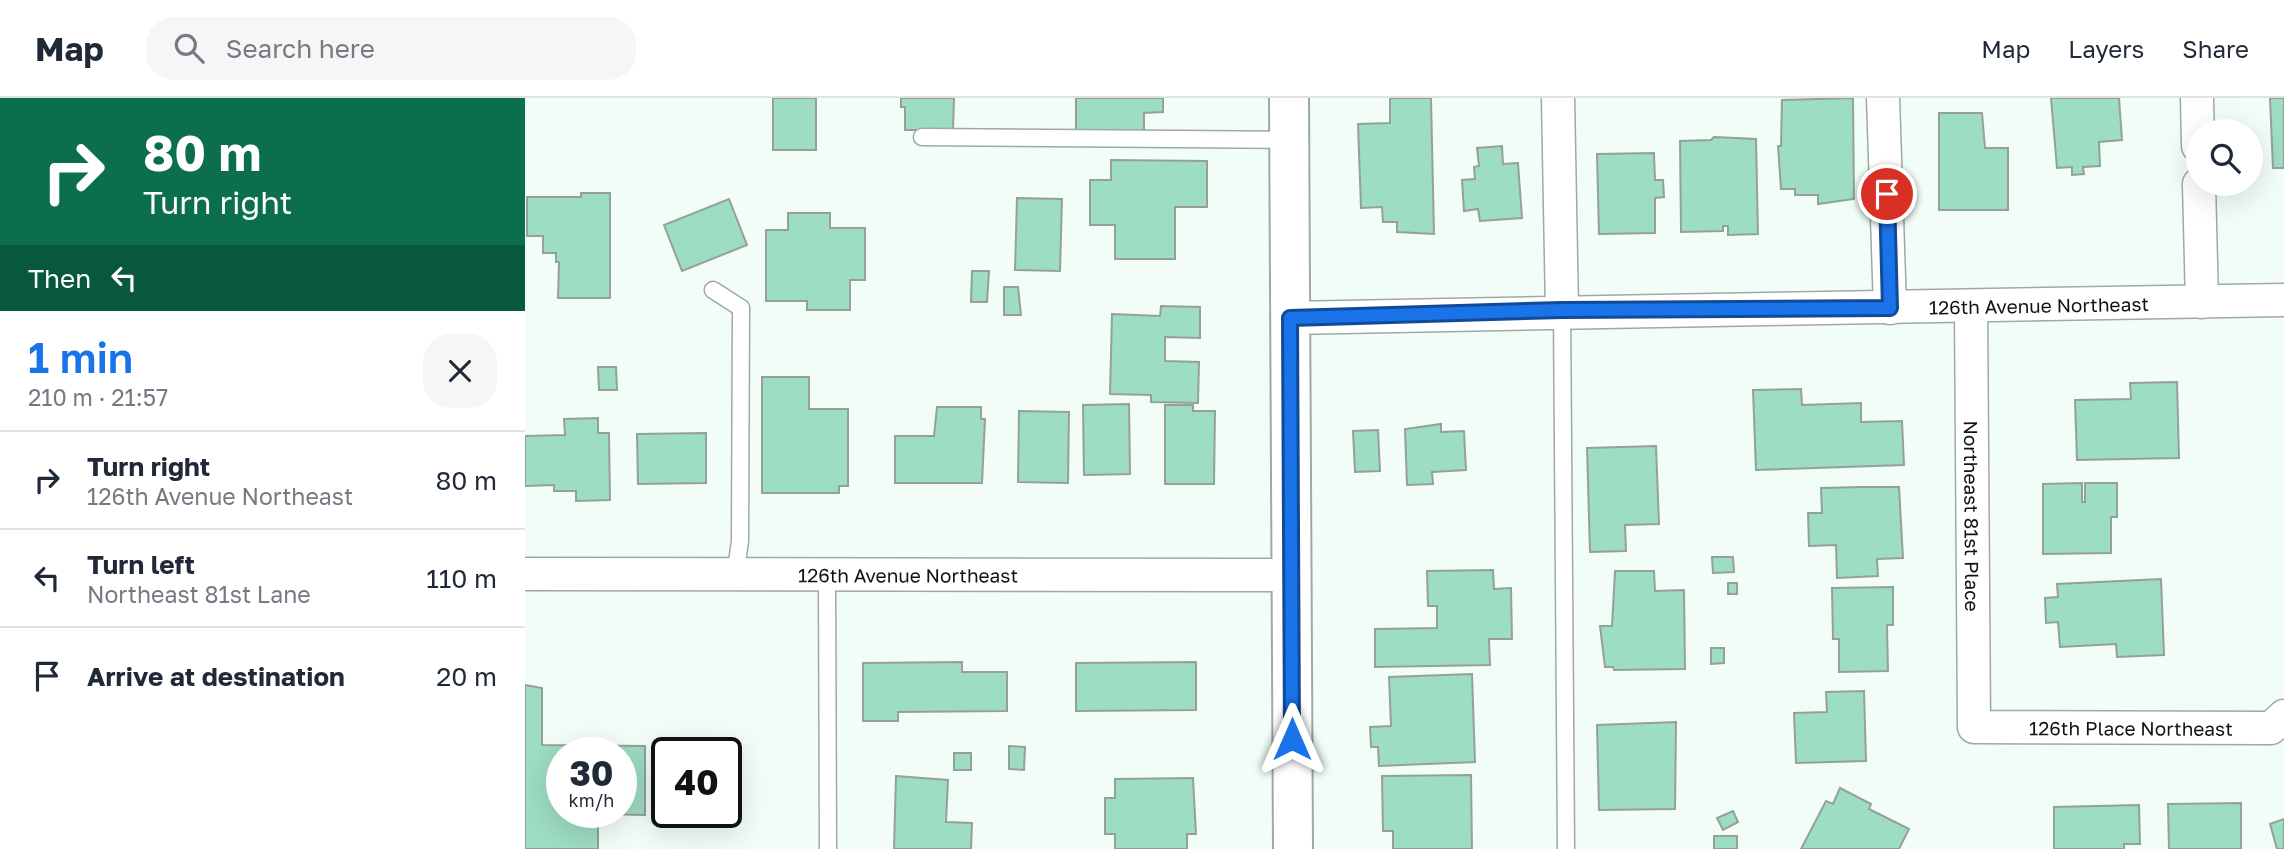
<!DOCTYPE html>
<html lang="en">
<head>
<meta charset="utf-8">
<style>
	:root { --surface:#fff; --page:#f6f6f7; --text:#1f2937; --muted:#747a83; --line:#e0e1e3; --accent:#1a73e8 }
	body { margin:0; font-family:"Golos Text",sans-serif; background:var(--page); color:var(--text); height:100vh; display:flex; flex-direction:column; font-size:26px; white-space:nowrap }
	* { box-sizing:border-box; margin:0 }
	p { font-size:23px; color:var(--muted) }
	.icon { flex:none; width:38px; height:38px; fill:none; stroke:currentColor; stroke-width:2; stroke-linecap:round; stroke-linejoin:round }
	.map { position:relative; flex:1; overflow:hidden }
	.drawer { display:flex; flex-direction:column; background:var(--surface); width:525px }
	.drawer>* { flex:none }
	.banner { background:#0b6e4f; color:#fff; overflow:hidden }
	.tools { position:absolute; left:1661px; top:21px; display:grid; gap:14px }
	.tools a { display:grid; place-items:center; width:77px; height:77px; border-radius:50%; background:var(--surface); box-shadow:0 7px 28px #0002; font-size:35px }
	.speed { position:absolute; left:21px; top:639px; display:flex; gap:14px; font-size:35px; font-weight:700; text-align:center }
	.speed>* { display:grid; place-content:center; width:91px; height:91px; border-radius:50%; background:var(--surface); box-shadow:0 7px 28px #0002; line-height:1 }
	.speed small { font-size:18px; font-weight:400 }
	.speed .limit { border:4px solid #111; border-radius:10px; background:#fff; color:#111 }
	.pin { position:absolute; display:grid; place-items:center; width:60px; height:60px; color:#fff; margin:-30px; border:4px solid #fff; border-radius:50%; box-shadow:0 2px 7px #0007 }
	.me { position:absolute; width:77px; margin:-38px; rotate:0deg; stroke-linejoin:round; filter:drop-shadow(0 0 5px #0008) }
	.turn { display:flex; align-items:center; gap:24px; height:147px; padding:0 28px; font-size:32px }
	.turn .icon { width:91px; height:91px; stroke-width:2.5 }
	.turn b { display:block; font-size:49px; line-height:60px }
	.then { display:flex; align-items:center; height:66px; padding:0 28px; background:#0003; gap:14px; font-size:26px }
	.round { display:grid; place-items:center; flex:none; width:74px; height:74px; border-radius:28px; background:var(--page) }
	.head { display:flex; align-items:center; justify-content:space-between; height:119px; padding:0 28px }
	h1 { font-size:42px; font-weight:600; line-height:52px; color:var(--accent) }
	ul { padding:0; list-style:none }
	li { display:flex; align-items:center; gap:21px; height:98px; padding:0 28px; border-top:2px solid var(--line) }
	li div { flex:1 }
	li b { display:block; font-size:26px }
	li em { font-style:normal }
	header { display:flex; align-items:center; gap:42px; box-sizing:border-box; height:98px; padding:0 35px; background:var(--surface); border-bottom:2px solid var(--line) }
	header strong { font-size:33px }
	nav { display:flex; gap:38px; margin-inline-start:auto; font-size:24px }
	.search { width:490px; height:63px; background:var(--page); display:flex; align-items:center; gap:18px; box-sizing:border-box; padding:0 24px; border-radius:28px; color:var(--muted); font-size:26px }
	main { display:flex; flex:1; min-height:0 }
	.map>svg:first-child { display:block }
	.building { fill:#9dddc2; stroke:#95a09b; stroke-width:2; fill-rule:evenodd }
	.lines { fill:none; stroke-linecap:round; stroke-linejoin:round }
	.lane-casing { stroke:#9fa9a4; stroke-width:19 }
	.street-casing { stroke:#9fa9a4; stroke-width:35 }
	.secondary-casing { stroke:#9fa9a4; stroke-width:42 }
	.lane { stroke:#fff; stroke-width:16 }
	.street { stroke:#fff; stroke-width:32 }
	.secondary { stroke:#fff; stroke-width:38 }
	.route-casing { stroke:#114b97; stroke-width:18 }
	.route { stroke:#1a73e8; stroke-width:12 }
	.labels { text-anchor:middle; dominant-baseline:central; stroke-width:5; stroke-linejoin:round; paint-order:stroke }
	.street-label { font-size:19px; fill:#0f1311; stroke:#fff }
</style>
</head>
<body>
<header>
<strong>Map</strong>
<div class="search"><svg class="icon" aria-label="search" viewBox="0 0 24 24"><circle cx="10" cy="10" r="6"/><path d="M15 15l6 6"/></svg>Search here</div>
<nav><a>Map</a><a>Layers</a><a>Share</a></nav>
</header>
<main>
<section class="drawer">
<div class="banner">
<div class="turn"><svg class="icon" aria-label="right" viewBox="0 0 24 24"><path d="M7 20v-9h11M14 6l5 5-5 5"/></svg><div><b>80 m</b>Turn right</div></div>
<div class="then">Then<svg class="icon" aria-label="left" viewBox="0 0 24 24"><path d="M17 20v-9H6M10 6l-5 5 5 5"/></svg></div>
</div>
<div class="head"><div><h1>1 min</h1><p>210 m · 21:57</p></div><a class="round"><svg class="icon" aria-label="close" viewBox="0 0 24 24"><path d="M6 6l12 12M18 6L6 18"/></svg></a></div>
<ul>
<li><svg class="icon" aria-label="right" viewBox="0 0 24 24"><path d="M7 20v-9h11M14 6l5 5-5 5"/></svg><div><b>Turn right</b><p>126th Avenue Northeast</p></div><em>80 m</em></li>
<li><svg class="icon" aria-label="left" viewBox="0 0 24 24"><path d="M17 20v-9H6M10 6l-5 5 5 5"/></svg><div><b>Turn left</b><p>Northeast 81st Lane</p></div><em>110 m</em></li>
<li><svg class="icon" aria-label="arrive" viewBox="0 0 24 24"><path d="M6 21V4h12l-3 4 3 4H6"/></svg><div><b>Arrive at destination</b></div><em>20 m</em></li>
</ul>
</section>
<div class="map">
<svg width="1759" height="751" viewBox="0 0 1759 751">
	<rect width="100%" height="100%" fill="#f2fdf8"/>
	<path class="building" d="M 248,0 L 291,0 L 291,52 L 248,52 Z
		M 376,0 L 429,0 L 428,32 L 380,32 L 380,9 L 376,9 Z
		M 551,0 L 638,0 L 638,14 L 619,15 L 619,33 L 551,32 Z
		M 865,0 L 906,0 L 909,136 L 872,134 L 872,124 L 858,124 L 857,109 L 836,110 L 833,26 L 865,25 Z
		M 1328,0 L 1329,101 L 1293,106 L 1293,97 L 1270,97 L 1270,91 L 1256,91 L 1253,48 L 1256,48 L 1257,2 Z
		M 1526,0 L 1594,0 L 1597,42 L 1574,44 L 1575,68 L 1558,69 L 1559,76 L 1547,77 L 1547,69 L 1532,70 Z
		M 1745,0 L 1759,0 L 1759,70 L 1748,70 Z
		M 1414,15 L 1457,15 L 1460,50 L 1483,50 L 1483,112 L 1414,112 Z
		M 1189,39 L 1231,41 L 1233,136 L 1203,137 L 1203,128 L 1198,128 L 1198,133 L 1156,134 L 1155,43 L 1186,42 Z
		M 977,48 L 978,66 L 993,65 L 997,120 L 955,123 L 953,111 L 939,113 L 937,82 L 950,81 L 949,69 L 954,68 L 952,50 Z
		M 1129,55 L 1130,82 L 1138,82 L 1139,99 L 1130,100 L 1130,135 L 1074,136 L 1072,56 Z
		M 586,62 L 682,63 L 682,109 L 650,109 L 650,161 L 590,161 L 590,127 L 565,127 L 565,82 L 586,82 Z
		M 56,95 L 85,95 L 85,200 L 33,200 L 34,164 L 31,164 L 31,155 L 18,155 L 18,138 L 2,138 L 2,99 L 56,99 Z
		M 492,100 L 537,101 L 535,173 L 490,172 Z
		M 204,101 L 222,147 L 157,173 L 139,127 Z
		M 263,115 L 305,115 L 305,130 L 340,130 L 340,182 L 325,182 L 325,212 L 282,212 L 282,203 L 241,203 L 241,132 L 263,132 Z
		M 447,173 L 464,173 L 462,204 L 446,204 Z
		M 479,189 L 493,189 L 496,217 L 479,217 Z
		M 636,208 L 675,209 L 675,240 L 640,239 L 640,263 L 674,264 L 673,305 L 626,304 L 626,297 L 585,296 L 587,216 L 635,218 Z
		M 73,269 L 91,269 L 92,292 L 74,292 Z
		M 237,279 L 284,279 L 284,311 L 323,311 L 323,388 L 314,388 L 314,395 L 237,395 Z
		M 1652,284 L 1654,360 L 1552,362 L 1550,302 L 1606,301 L 1605,285 Z
		M 1276,291 L 1277,307 L 1336,305 L 1336,324 L 1377,323 L 1379,367 L 1231,372 L 1228,292 Z
		M 604,306 L 605,376 L 559,377 L 558,307 Z
		M 640,307 L 668,307 L 668,313 L 690,313 L 689,386 L 640,386 Z
		M 412,309 L 456,309 L 456,321 L 460,321 L 457,385 L 370,385 L 370,338 L 409,338 Z
		M 494,313 L 544,314 L 543,385 L 493,384 Z
		M 73,320 L 73,335 L 84,335 L 85,402 L 51,403 L 51,393 L 29,393 L 29,387 L 0,388 L 0,338 L 40,337 L 39,321 Z
		M 916,326 L 916,334 L 939,333 L 941,372 L 907,374 L 908,386 L 882,387 L 880,331 Z
		M 853,332 L 855,373 L 830,374 L 828,333 Z
		M 181,335 L 181,385 L 113,386 L 112,336 Z
		M 1131,348 L 1134,426 L 1100,427 L 1101,453 L 1065,454 L 1062,350 Z
		M 1557,385 L 1557,404 L 1560,404 L 1560,385 L 1592,385 L 1592,419 L 1586,419 L 1586,455 L 1518,456 L 1518,386 Z
		M 1337,389 L 1374,389 L 1378,460 L 1352,461 L 1353,478 L 1312,480 L 1311,447 L 1284,448 L 1283,415 L 1297,415 L 1296,390 Z
		M 1187,459 L 1208,459 L 1209,474 L 1188,475 Z
		M 968,472 L 969,491 L 986,490 L 987,541 L 964,541 L 965,567 L 850,569 L 850,531 L 912,530 L 912,508 L 903,508 L 902,473 Z
		M 1090,473 L 1129,473 L 1130,493 L 1159,492 L 1160,571 L 1089,572 L 1088,569 L 1080,569 L 1075,528 L 1087,528 Z
		M 1636,481 L 1639,557 L 1592,559 L 1591,546 L 1535,549 L 1533,524 L 1521,525 L 1520,500 L 1533,499 L 1532,486 Z
		M 1203,485 L 1212,485 L 1212,496 L 1203,496 Z
		M 1368,489 L 1368,527 L 1362,527 L 1363,573 L 1314,574 L 1314,541 L 1308,541 L 1307,490 Z
		M 1186,550 L 1199,550 L 1199,565 L 1186,566 Z
		M 437,564 L 437,574 L 482,574 L 482,613 L 373,614 L 373,623 L 338,623 L 338,565 Z
		M 671,564 L 671,612 L 551,613 L 551,565 Z
		M 947,576 L 950,664 L 854,668 L 853,649 L 846,649 L 845,629 L 866,628 L 864,579 Z
		M 0,587 L 17,590 L 17,647 L 120,648 L 120,717 L 73,716 L 73,751 L 0,751 ZM 37,654 L 96,654 L 96,714 L 37,714 Z
		M 1339,593 L 1341,663 L 1271,665 L 1269,615 L 1302,614 L 1301,594 Z
		M 1151,624 L 1150,711 L 1074,712 L 1072,627 Z
		M 484,648 L 500,649 L 499,672 L 484,671 Z
		M 429,655 L 446,655 L 446,672 L 429,672 Z
		M 946,677 L 947,751 L 868,751 L 868,733 L 858,733 L 857,678 Z
		M 371,678 L 423,682 L 421,724 L 447,725 L 446,751 L 369,751 Z
		M 668,680 L 671,736 L 662,736 L 662,751 L 590,751 L 590,736 L 580,736 L 580,700 L 590,700 L 590,681 Z
		M 1315,690 L 1346,706 L 1344,711 L 1384,731 L 1374,751 L 1276,751 L 1301,703 L 1308,706 Z
		M 1716,705 L 1716,751 L 1644,751 L 1643,706 Z
		M 1614,707 L 1615,746 L 1599,746 L 1599,751 L 1529,751 L 1529,709 Z
		M 1208,713 L 1213,724 L 1198,732 L 1192,720 Z
		M 1759,721 L 1759,751 L 1752,751 L 1745,726 Z
		M 1189,738 L 1212,738 L 1212,751 L 1189,751 Z"/>
	<g class="lines">
		<defs>
			<path id="lane" d="M 397,39 L 764,42
				M 188,192 L 216,210 L 215,443 L 210,478
				M 1037,212 L 1041,751
				M 302,479 L 303,751"/>
			<g id="street">
				<path d="M 1033,0 L 1037,212"/>
				<path d="M 1358,0 L 1365,210"/>
				<path d="M 1672,0 L 1673,48"/>
				<path d="M 1674,86 L 1677,204"/>
				<path id="s1" d="M 1446,210 L 1449,629 L 1746,630 L 1759,618"/>
				<path id="s2" d="M 765,220 C 1096,211 1428,210 1759,202"/>
				<path id="s3" d="M 0,476 L 767,477"/>
			</g>
			<path id="secondary" d="M 764,0 L 768,751"/>
		</defs>
		<use href="#lane" class="lane-casing"/>
		<use href="#street" class="street-casing"/>
		<use href="#secondary" class="secondary-casing"/>
		<use href="#lane" class="lane"/>
		<use href="#street" class="street"/>
		<use href="#secondary" class="secondary"/>
	</g>
	<g class="lines">
		<defs>
			<path id="route" d="M 767,641 L 765,220 L 1037,212 L 1365,210 L 1362,96"/>
		</defs>
		<use href="#route" class="route-casing"/>
		<use href="#route" class="route"/>
	</g>
	<g class="labels">
		<g class="street-label">
			<text stroke="none"><textPath href="#s2" startOffset="749">126th Avenue Northeast</textPath></text>
			<text stroke="none"><textPath href="#s1" startOffset="208">Northeast 81st Place</textPath></text>
			<text stroke="none"><textPath href="#s3" startOffset="383">126th Avenue Northeast</textPath></text>
			<text stroke="none"><textPath href="#s1" startOffset="576">126th Place Northeast</textPath></text>
		</g>
	</g>
</svg>
<div class="tools">
<a><svg class="icon" aria-label="search" viewBox="0 0 24 24"><circle cx="10" cy="10" r="6"/><path d="M15 15l6 6"/></svg></a>
</div>
<div class="speed"><div>30<small>km/h</small></div><div class="limit">40</div></div>
<div class="pin" style="left:1362px;top:96px;background:#d93025"><svg class="icon" aria-label="arrive" viewBox="0 0 24 24"><path d="M6 21V4h12l-3 4 3 4H6"/></svg></div>
<svg class="me" style="left:767px;top:641px" viewBox="-20 -20 40 40"><path d="M0-17L14 15 0 8-14 15z" fill="#1a73e8" stroke="#fff" stroke-width="4"/></svg>
</div>
</main>
</body>
</html>
